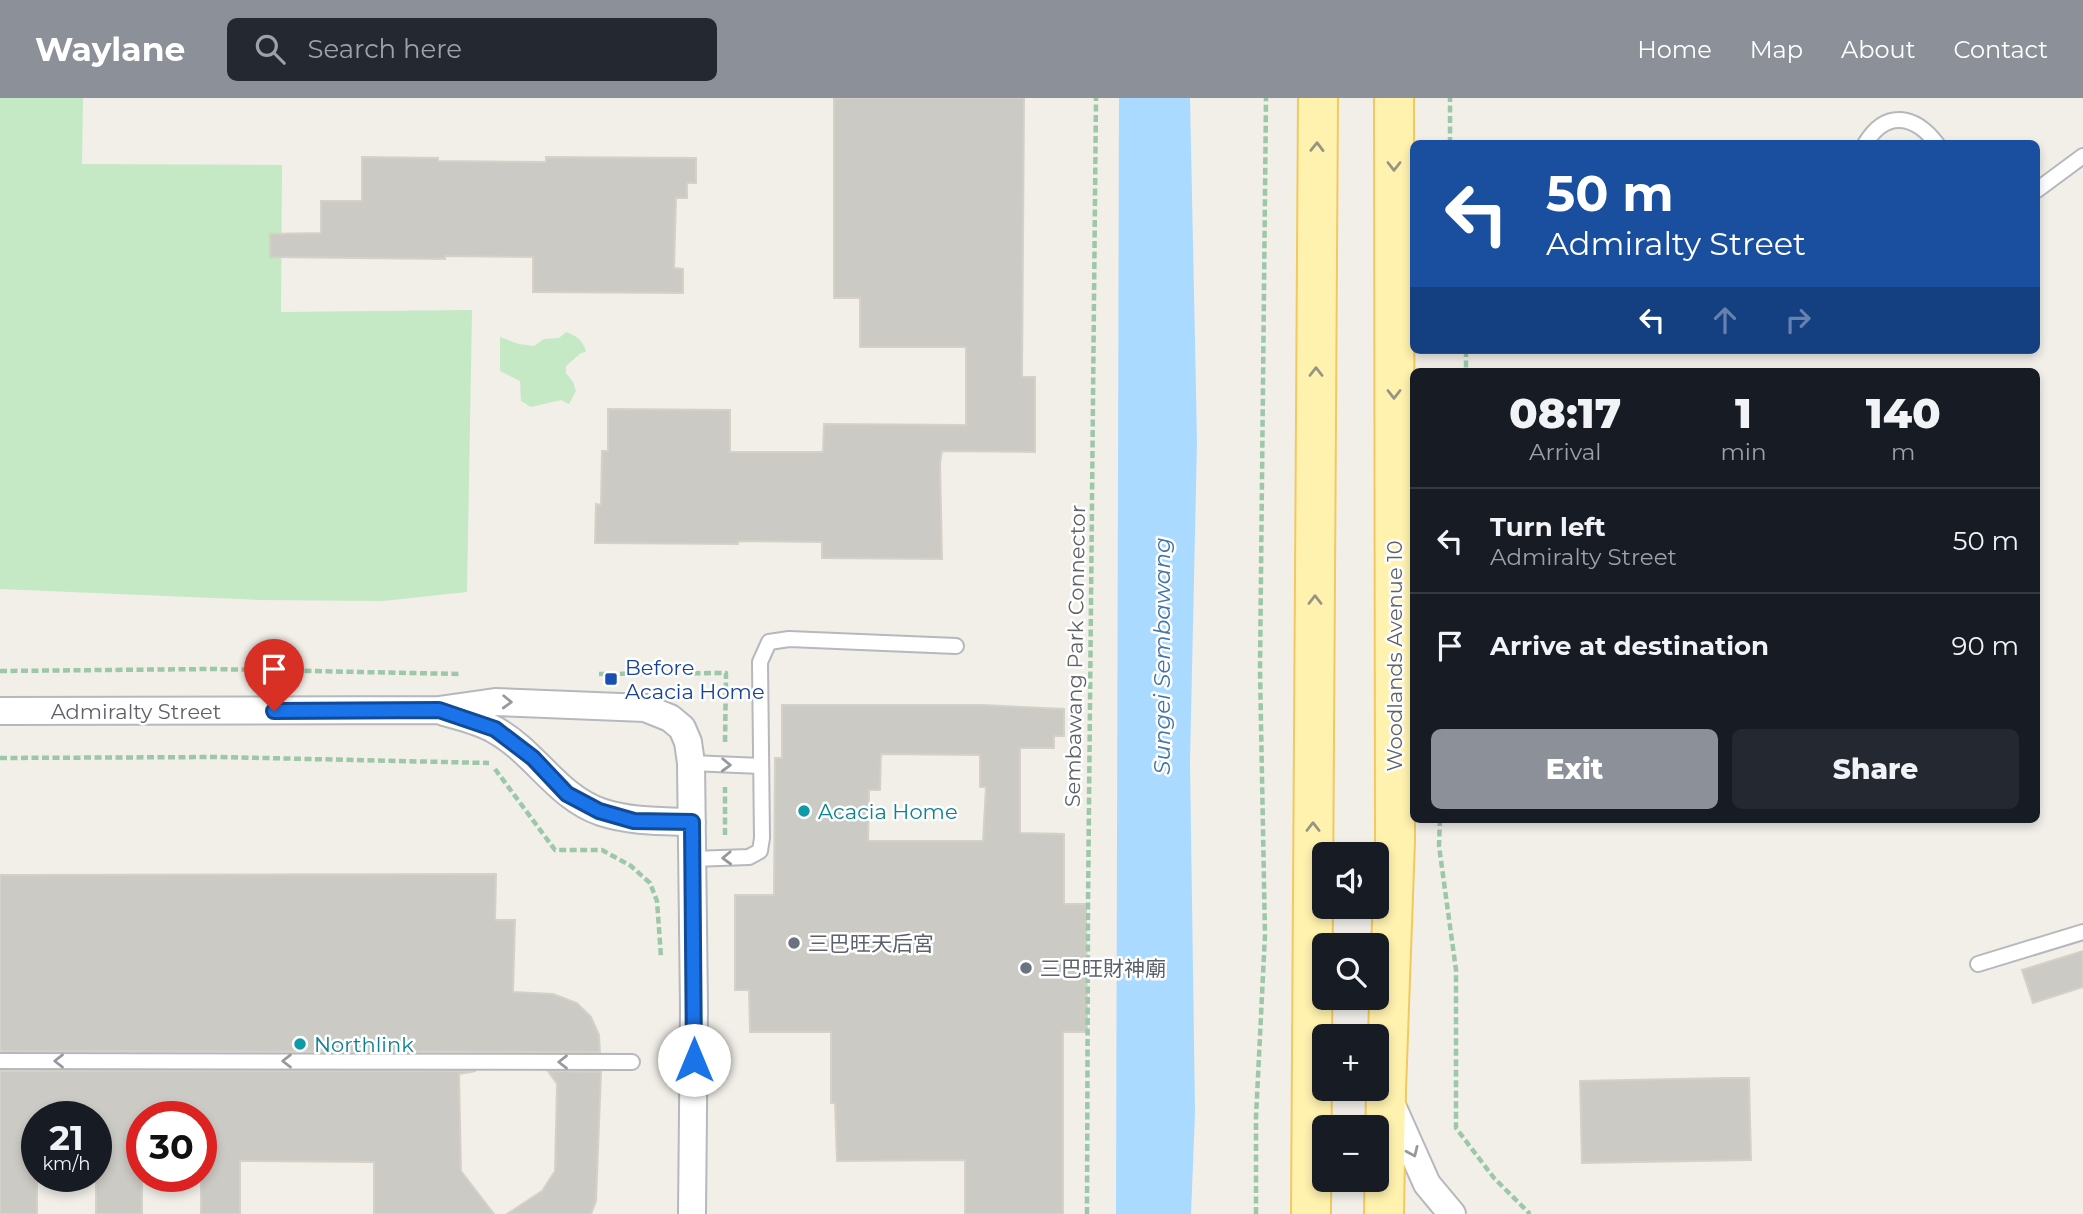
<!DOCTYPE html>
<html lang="en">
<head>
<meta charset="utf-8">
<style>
	:root { --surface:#171b24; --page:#242831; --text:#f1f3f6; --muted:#9ea1a6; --line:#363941; --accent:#8c9099 }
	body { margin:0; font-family:Montserrat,"Noto Sans SC",sans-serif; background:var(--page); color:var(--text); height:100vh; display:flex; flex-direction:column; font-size:26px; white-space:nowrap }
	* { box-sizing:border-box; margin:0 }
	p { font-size:23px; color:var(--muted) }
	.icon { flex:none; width:38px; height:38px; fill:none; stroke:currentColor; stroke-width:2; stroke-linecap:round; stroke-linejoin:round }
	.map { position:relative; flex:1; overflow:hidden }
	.drawer { position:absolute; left:1410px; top:270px; width:630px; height:455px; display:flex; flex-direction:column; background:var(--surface); border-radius:10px; box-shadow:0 4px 10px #0003 }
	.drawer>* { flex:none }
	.banner { position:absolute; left:1410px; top:42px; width:630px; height:214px; border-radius:10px; box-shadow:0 4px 10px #0003; background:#1a4fa0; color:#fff; overflow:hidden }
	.tools { position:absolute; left:1312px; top:744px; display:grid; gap:14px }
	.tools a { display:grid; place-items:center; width:77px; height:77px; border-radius:10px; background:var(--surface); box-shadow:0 4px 10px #0003; font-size:35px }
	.speed { position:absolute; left:21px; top:1003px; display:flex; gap:14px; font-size:35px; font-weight:700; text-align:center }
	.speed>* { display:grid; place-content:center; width:91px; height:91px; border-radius:50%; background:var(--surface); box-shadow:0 4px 10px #0003; line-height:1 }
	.speed small { font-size:18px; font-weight:400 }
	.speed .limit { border:10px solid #d22; background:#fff; color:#111 }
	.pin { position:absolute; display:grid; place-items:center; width:60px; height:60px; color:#fff; margin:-72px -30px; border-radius:50% 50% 50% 0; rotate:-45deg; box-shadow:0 0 7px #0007 }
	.pin .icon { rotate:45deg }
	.me { position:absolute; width:77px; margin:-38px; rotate:0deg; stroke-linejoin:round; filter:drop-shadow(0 0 5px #0008) }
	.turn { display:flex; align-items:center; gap:24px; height:147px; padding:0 21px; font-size:32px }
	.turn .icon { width:91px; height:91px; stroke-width:2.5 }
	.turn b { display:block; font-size:49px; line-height:60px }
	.lanes { display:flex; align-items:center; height:66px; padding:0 21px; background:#0003; justify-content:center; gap:35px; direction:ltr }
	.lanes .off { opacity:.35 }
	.eta { display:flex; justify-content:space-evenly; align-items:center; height:119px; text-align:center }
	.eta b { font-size:42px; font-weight:800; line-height:49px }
	.primary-button { display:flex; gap:14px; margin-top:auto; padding:14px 21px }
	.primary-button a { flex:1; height:80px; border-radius:10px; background:var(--accent); color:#fff; font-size:28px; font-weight:800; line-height:80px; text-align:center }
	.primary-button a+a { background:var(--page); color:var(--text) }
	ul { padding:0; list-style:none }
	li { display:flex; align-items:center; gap:21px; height:105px; padding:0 21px; border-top:2px solid var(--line) }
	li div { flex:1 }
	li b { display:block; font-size:26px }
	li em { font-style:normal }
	header { display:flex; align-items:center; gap:42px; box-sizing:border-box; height:98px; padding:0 35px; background:var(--accent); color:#fff }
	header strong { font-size:33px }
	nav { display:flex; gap:38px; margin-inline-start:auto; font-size:24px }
	.search { width:490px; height:63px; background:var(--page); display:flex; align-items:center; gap:18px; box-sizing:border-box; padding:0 24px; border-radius:10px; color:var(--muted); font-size:26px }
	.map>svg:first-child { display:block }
	.green { fill:#c5e8c5 }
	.water { fill:#aadaff }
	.building { fill:#cccac5; stroke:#d6d1c6; stroke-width:2; fill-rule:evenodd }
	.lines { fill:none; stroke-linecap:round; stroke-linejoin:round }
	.lane-casing { stroke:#b5b8bc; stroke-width:18 }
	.street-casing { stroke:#b5b8bc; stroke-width:30 }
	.primary-casing { stroke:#f2c960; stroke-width:42 }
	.path { stroke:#9cc7a9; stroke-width:4.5; stroke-dasharray:7 3.5; stroke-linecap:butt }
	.lane { stroke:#fff; stroke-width:14 }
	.street { stroke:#fff; stroke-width:26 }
	.primary { stroke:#fff2af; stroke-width:38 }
	.oneway { stroke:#979581 }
	.oneway2 { stroke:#979a9d }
	.route-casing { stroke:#114b97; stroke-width:18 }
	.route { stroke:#1a73e8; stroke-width:12 }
	.transit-dot { fill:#1a4fb4; stroke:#fff; stroke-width:2.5 }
	.culture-dot { fill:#0f9aa8; stroke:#fff; stroke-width:2.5 }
	.worship-dot { fill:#6b7280; stroke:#fff; stroke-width:2.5 }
	.labels { text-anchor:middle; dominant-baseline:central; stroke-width:5; stroke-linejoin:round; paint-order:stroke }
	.street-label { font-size:21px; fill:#5f6368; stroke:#fff }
	.transit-label { font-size:21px; fill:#164399; stroke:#fff; text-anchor:start }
	.culture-label { font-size:21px; fill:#0d838f; stroke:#fff; text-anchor:start }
	.worship-label { font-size:21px; fill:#5b616d; stroke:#fff; text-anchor:start }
	.water-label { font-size:23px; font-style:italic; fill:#4174aa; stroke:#fff }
</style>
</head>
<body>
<header>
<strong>Waylane</strong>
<div class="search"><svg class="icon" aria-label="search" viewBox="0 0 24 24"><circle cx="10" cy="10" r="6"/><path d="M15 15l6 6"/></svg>Search here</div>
<nav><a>Home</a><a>Map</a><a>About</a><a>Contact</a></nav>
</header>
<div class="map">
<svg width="2083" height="1116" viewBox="0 0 2083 1116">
	<rect width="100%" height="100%" fill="#f1efe8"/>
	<path class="green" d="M 0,0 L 83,0 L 82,66 L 282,67 L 281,214 L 472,212 L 467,494 L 383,503 L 259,502 L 0,491 Z
		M 566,234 C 577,238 583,242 586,254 L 581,255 L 566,268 L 566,275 L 573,284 L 576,293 L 569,306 L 561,302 L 531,309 L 521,303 L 520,283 L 500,273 L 500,239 L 519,246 L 534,248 L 544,241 L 559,240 Z"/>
	<path class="water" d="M 1119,0 L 1190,0 L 1197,343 L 1190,664 L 1195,1015 L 1191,1116 L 1116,1116 Z"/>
	<path class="building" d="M 834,0 L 1024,0 L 1022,279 L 1035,279 L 1035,354 L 942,353 L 940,365 L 942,461 L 822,460 L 822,444 L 738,443 L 738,446 L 595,445 L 596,406 L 601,407 L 602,353 L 608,353 L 608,311 L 730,312 L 730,354 L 823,354 L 824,326 L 966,327 L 966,249 L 860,249 L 860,200 L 834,200 Z
		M 362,59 L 438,60 L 438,63 L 546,64 L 546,59 L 696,60 L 696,85 L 687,85 L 687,100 L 676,100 L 674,170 L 683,171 L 683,195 L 533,194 L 533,159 L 445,158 L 445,161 L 270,159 L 270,136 L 321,135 L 321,103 L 362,103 Z
		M 782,607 L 982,607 L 1064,611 L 1064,638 L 1054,638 L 1054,650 L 1020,650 L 1020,735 L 1064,736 L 1064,806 L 1086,806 L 1087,934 L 1063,934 L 1063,1116 L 965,1116 L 965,1062 L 837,1063 L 835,1005 L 831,1005 L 831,934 L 750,934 L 749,892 L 735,892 L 735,797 L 774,797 L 775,660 L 782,660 ZM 881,656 L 980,657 L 980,689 L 986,689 L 983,743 L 868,743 L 869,692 L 880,692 Z
		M 496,776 L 495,822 L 515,822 L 513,894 L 553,896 L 577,905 L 591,919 L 599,937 L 600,954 L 0,953 L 0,777 Z
		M 2083,853 L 2083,889 L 2033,905 L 2022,872 Z
		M 0,973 L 476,973 L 459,976 L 461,1073 L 494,1116 L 374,1116 L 374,1064 L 240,1063 L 240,1116 L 201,1116 L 201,1018 L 142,1018 L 142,1116 L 96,1116 L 96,1018 L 37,1018 L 37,1116 L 0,1116 Z
		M 548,973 L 601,974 L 596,1103 L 591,1116 L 507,1116 L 542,1093 L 555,1073 L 557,986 Z
		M 1726,980 L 1749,980 L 1751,1062 L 1582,1065 L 1580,983 Z"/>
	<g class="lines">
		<defs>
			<path id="lane" d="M 1865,46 C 1886,11 1915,17 1937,46
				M 2037,92 L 2083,58
				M 691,665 L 761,668
				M 692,761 L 749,759 L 760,753 L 762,740 L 760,564 L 769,544 L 789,541 L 956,548
				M 1978,866 L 2083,834
				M 0,963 L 632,964"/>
			<path id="street" d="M 0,613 L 439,612 L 495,604 L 645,610 L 670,620 L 682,630 L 688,644 L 691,665 L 694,911 L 692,1116
				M 444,614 C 461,619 480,623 495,632 C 535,654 557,699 601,714 C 631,724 661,723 692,724
				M 1390,1003 L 1427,1086 L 1452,1116"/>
			<path id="primary" d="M 1311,1116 L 1318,0
				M 1384,1116 L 1386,992 L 1395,742 L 1394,0"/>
		</defs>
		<use href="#lane" class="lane-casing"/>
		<use href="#street" class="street-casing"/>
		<use href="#primary" class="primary-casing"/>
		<path class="path" d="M 1450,46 L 1450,0
			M 1466,252 L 1466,273
			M 0,573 L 211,571 L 461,576
			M 599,576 L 726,575 L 725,646
			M 0,660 L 219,659 L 489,665
			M 495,671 L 555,752 L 602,752 L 631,768 L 650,785 L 657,803 L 661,859
			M 1440,721 L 1439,748 L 1456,872 L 1456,1030 L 1494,1080 L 1530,1116
			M 725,737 L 725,689
			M 1087,1116 L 1088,806 L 1096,0
			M 1256,1116 L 1256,1019 L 1265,837 L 1260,572 L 1266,0"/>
		<use href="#lane" class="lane"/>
		<use href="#street" class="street"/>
		<use href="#primary" class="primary"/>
	</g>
	<defs><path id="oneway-chevron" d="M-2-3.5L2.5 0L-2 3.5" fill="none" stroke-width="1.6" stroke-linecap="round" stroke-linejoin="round" transform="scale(1.75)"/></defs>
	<g class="oneway">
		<use href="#oneway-chevron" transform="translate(1317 49) rotate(-89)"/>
		<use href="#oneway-chevron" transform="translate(1394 68) rotate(90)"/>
		<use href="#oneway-chevron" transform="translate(1316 274) rotate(-90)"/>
		<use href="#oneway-chevron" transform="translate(1394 296) rotate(90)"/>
		<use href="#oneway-chevron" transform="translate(1315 502) rotate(-90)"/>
		<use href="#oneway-chevron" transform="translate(1313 729) rotate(-90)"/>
	</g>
	<g class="oneway2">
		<use href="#oneway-chevron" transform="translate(507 604) rotate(2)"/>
		<use href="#oneway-chevron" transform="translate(726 667) rotate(2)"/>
		<use href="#oneway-chevron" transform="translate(727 760) rotate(178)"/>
		<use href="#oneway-chevron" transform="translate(59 963) rotate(-180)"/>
		<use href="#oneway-chevron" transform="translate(287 963) rotate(-180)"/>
		<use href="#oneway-chevron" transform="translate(563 964) rotate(-180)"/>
		<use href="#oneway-chevron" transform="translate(1413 1054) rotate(66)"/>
	</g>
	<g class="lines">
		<defs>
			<path id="route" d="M 274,613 L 439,612 L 495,631 L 533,660 L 567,696 L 599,713 L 634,723 L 692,724 L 694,962"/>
		</defs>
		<use href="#route" class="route-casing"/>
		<use href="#route" class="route"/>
	</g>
	<rect class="transit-dot" x="604" y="574" width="14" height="14" rx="3.5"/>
	<g class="culture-dot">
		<circle cx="804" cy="713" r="7"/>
		<circle cx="300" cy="946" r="7"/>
	</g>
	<g class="worship-dot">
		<circle cx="794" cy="845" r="7"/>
		<circle cx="1026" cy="870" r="7"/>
	</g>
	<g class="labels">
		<g class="street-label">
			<text transform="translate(1075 558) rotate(-89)">Sembawang Park Connector</text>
			<text transform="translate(1394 558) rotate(-90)">Woodlands Avenue 10</text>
			<text x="136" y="613">Admiralty Street</text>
		</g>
		<g class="transit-label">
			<text x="625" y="569">Before<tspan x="625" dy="24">Acacia Home</tspan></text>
		</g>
		<g class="culture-label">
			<text x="818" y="713">Acacia Home</text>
			<text x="314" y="946">Northlink</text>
		</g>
		<g class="worship-label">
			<text x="808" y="845">三巴旺天后宮</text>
			<text x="1040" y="870">三巴旺財神廟</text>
		</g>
		<g class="water-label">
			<text transform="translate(1162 558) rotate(-90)">Sungei Sembawang</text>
		</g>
	</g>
</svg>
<div class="tools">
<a><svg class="icon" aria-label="sound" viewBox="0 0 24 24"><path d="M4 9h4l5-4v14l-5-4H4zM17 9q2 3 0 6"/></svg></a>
<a><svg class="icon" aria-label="search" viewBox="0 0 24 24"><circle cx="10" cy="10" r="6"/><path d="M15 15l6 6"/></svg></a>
<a>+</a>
<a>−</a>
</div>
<div class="speed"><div>21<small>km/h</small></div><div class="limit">30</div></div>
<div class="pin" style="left:274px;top:613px;background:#d93025"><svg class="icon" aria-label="arrive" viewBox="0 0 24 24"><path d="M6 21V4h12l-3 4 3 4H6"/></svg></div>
<svg class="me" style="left:694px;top:962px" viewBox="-20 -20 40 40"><circle r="19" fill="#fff"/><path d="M0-13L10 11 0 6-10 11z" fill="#1a73e8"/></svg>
<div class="banner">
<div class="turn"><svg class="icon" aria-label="left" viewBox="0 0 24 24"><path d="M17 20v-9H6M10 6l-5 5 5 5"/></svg><div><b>50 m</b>Admiralty Street</div></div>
<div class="lanes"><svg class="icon" aria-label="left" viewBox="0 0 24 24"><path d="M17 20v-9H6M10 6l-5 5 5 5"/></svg><svg class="icon off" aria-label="ahead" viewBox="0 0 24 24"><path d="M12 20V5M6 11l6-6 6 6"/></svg><svg class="icon off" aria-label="right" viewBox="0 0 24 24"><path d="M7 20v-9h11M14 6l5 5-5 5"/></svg></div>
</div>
<section class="drawer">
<div class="eta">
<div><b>08:17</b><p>Arrival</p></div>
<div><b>1</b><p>min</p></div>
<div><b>140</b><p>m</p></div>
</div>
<ul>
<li><svg class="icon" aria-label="left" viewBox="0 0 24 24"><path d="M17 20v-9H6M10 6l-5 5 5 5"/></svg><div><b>Turn left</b><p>Admiralty Street</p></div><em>50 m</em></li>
<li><svg class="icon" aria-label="arrive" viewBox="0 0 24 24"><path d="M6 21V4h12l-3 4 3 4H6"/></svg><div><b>Arrive at destination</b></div><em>90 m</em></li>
</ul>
<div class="primary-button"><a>Exit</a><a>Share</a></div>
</section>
</div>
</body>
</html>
